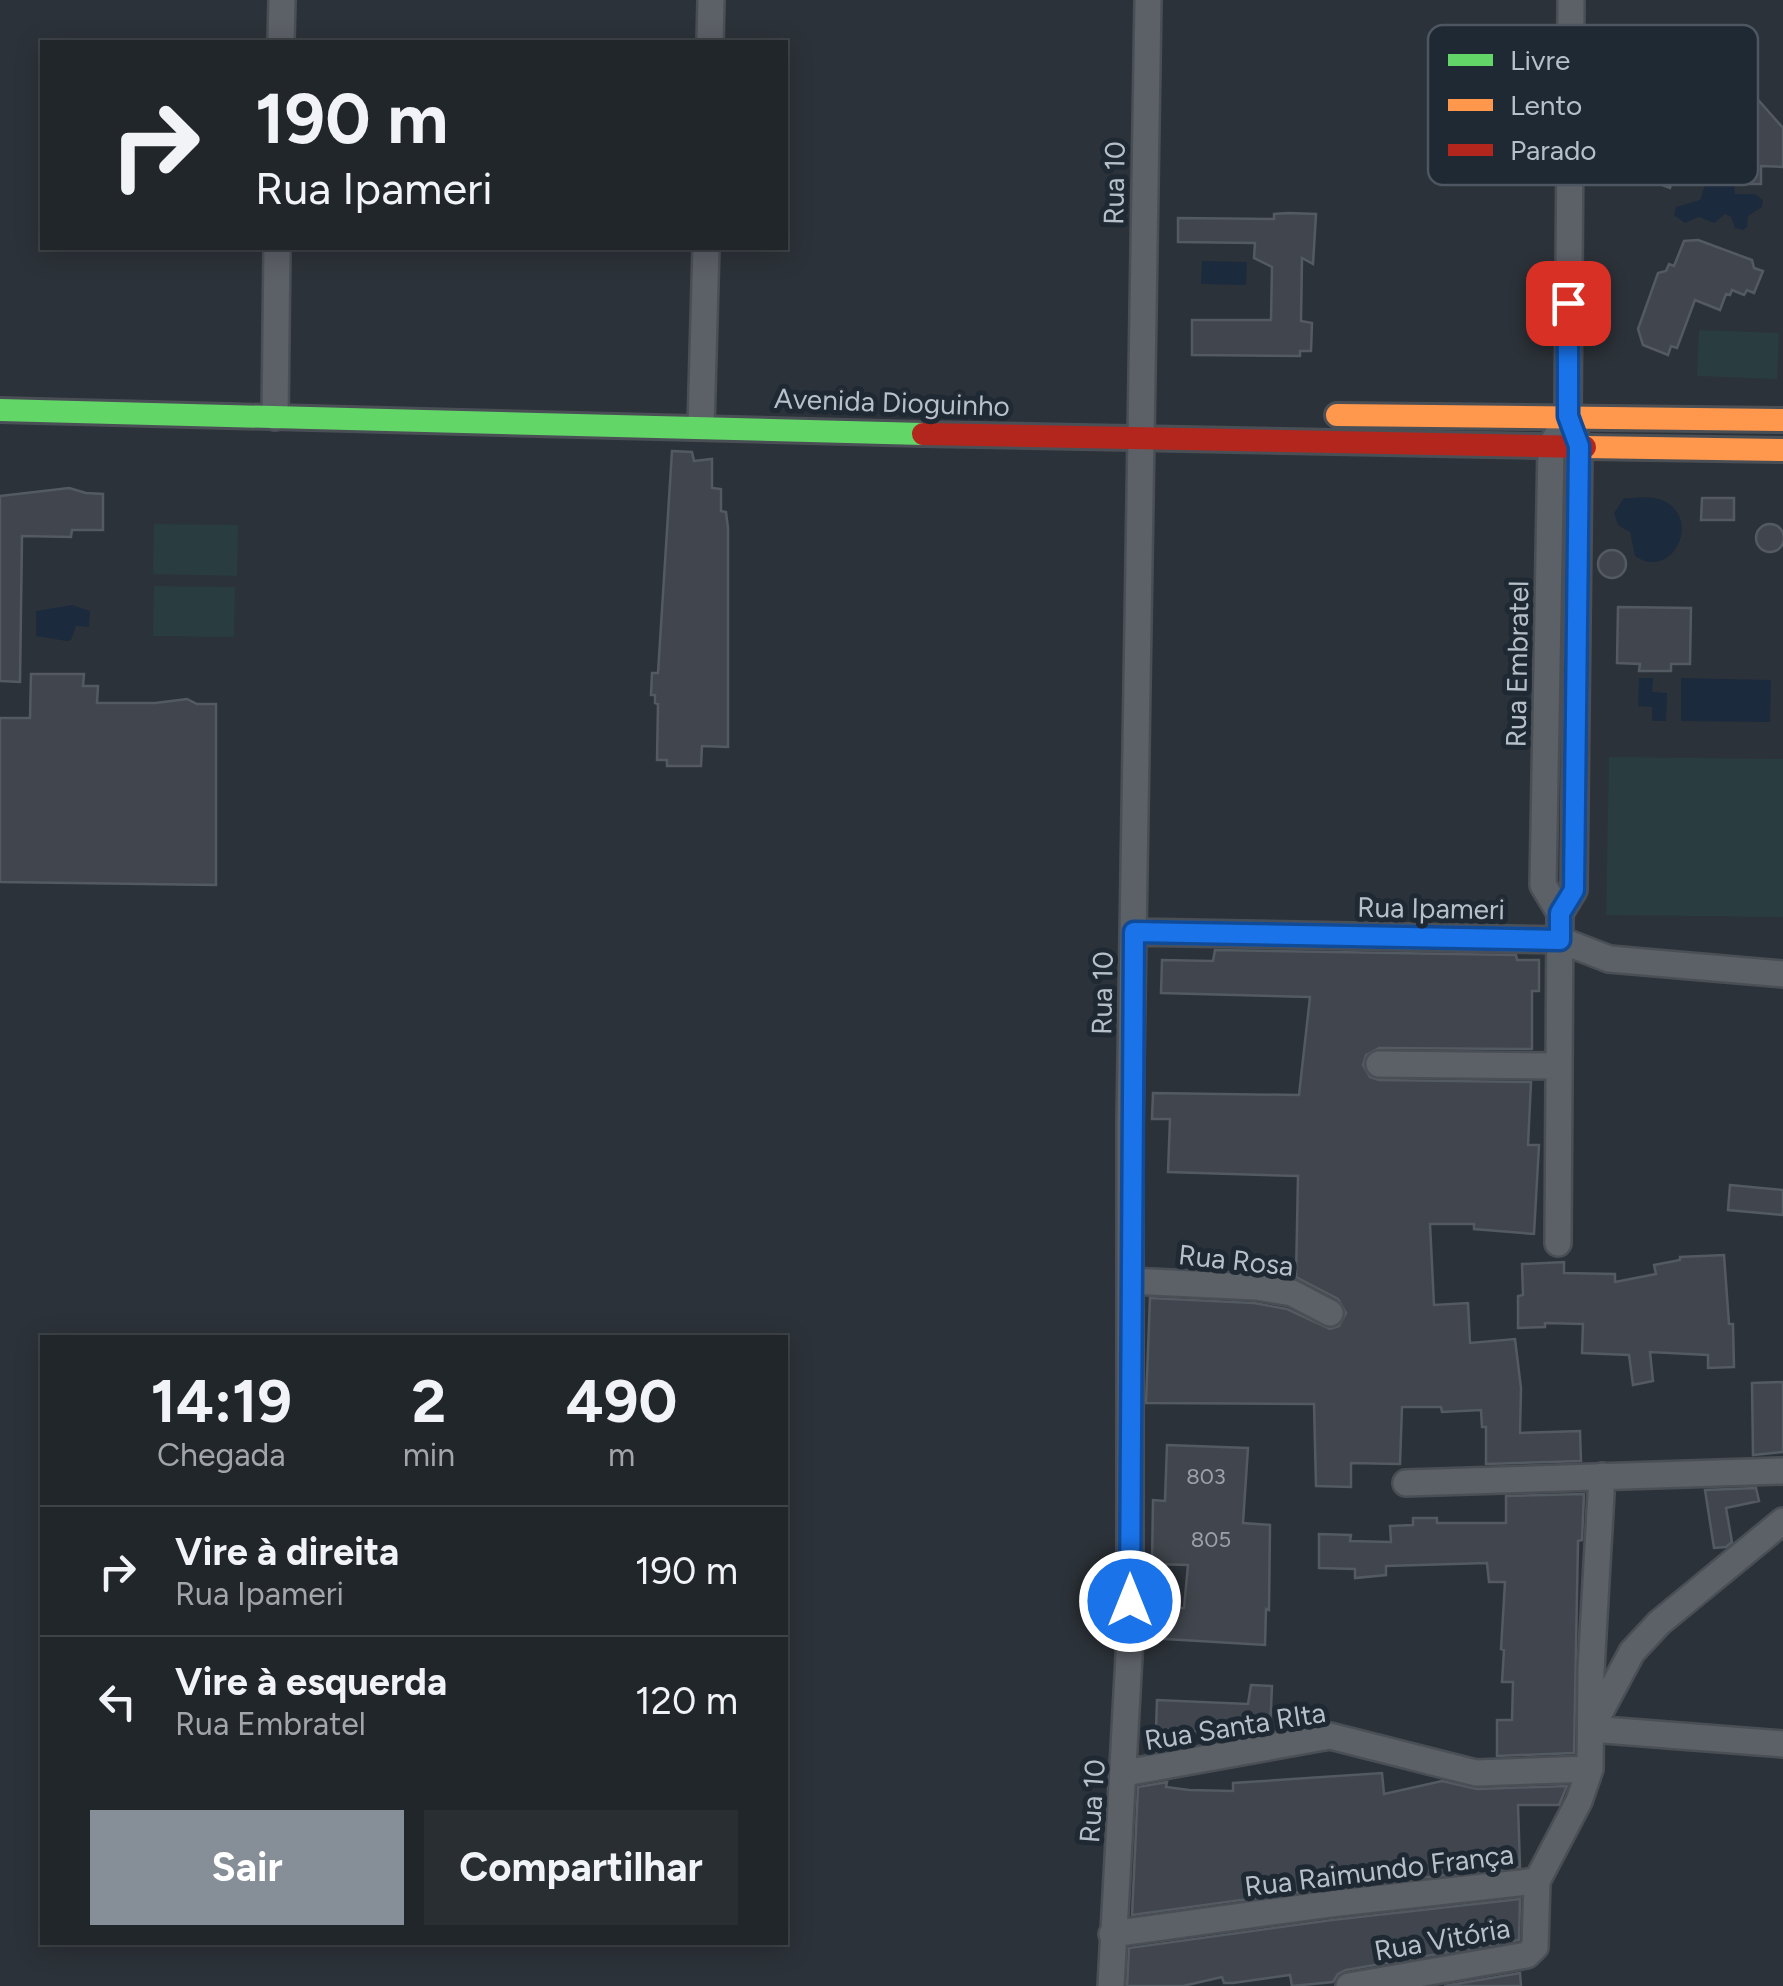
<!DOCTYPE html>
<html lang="pt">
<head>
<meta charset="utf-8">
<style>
	:root { --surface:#21262b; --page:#292e33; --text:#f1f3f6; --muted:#a2a5a9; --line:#3e4347; --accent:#868e97 }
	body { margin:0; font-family:Figtree,sans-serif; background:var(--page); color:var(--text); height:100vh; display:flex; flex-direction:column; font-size:38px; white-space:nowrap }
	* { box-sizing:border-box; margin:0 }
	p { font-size:32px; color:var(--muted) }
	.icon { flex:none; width:55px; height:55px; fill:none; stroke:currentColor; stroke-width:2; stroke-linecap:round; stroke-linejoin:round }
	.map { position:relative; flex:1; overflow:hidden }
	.details { position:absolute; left:40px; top:1335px; width:748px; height:610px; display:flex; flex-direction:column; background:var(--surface); border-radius:0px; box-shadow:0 5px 25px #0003,0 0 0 2px var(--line) }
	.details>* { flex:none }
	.hud { position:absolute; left:40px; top:40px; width:748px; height:210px; border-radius:0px; box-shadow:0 5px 25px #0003,0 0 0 2px var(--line); background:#21262b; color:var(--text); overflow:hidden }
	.pin { position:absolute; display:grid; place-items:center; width:85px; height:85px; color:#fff; margin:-42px; border-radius:20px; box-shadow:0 5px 15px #0006 }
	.me { position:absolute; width:110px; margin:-55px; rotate:0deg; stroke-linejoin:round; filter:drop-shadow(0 0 8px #0008) }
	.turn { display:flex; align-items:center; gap:35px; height:210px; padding:0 50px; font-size:45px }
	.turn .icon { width:130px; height:130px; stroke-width:2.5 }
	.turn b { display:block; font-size:70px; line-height:85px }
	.eta { display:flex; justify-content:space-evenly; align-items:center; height:170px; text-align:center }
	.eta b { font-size:60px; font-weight:700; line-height:70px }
	.primary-button { display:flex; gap:20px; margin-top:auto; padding:20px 50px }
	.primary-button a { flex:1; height:115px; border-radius:0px; background:var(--accent); color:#fff; font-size:40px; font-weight:700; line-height:115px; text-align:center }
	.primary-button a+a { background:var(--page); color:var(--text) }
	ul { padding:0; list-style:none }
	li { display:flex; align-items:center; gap:30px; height:130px; padding:0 50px; border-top:2px solid var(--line) }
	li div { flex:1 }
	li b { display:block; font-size:38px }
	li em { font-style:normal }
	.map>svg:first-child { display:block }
	.green { fill:#293c3f }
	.water { fill:#1c2a3d }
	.building { fill:#41464e; stroke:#545a61; stroke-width:2.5 }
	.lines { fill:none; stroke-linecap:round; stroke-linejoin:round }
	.street-casing { stroke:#4a4f56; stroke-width:30 }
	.fast-casing { stroke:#4a4f56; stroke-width:28 }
	.slow-casing { stroke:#4a4f56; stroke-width:28 }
	.jam-casing { stroke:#4a4f56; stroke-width:28 }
	.street { stroke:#5c6067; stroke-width:25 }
	.fast { stroke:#63d668; stroke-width:22 }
	.slow { stroke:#ff974d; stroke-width:22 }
	.jam { stroke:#b3261e; stroke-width:22 }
	.route-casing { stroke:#114b97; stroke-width:25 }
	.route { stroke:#1a73e8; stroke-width:18 }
	.labels { text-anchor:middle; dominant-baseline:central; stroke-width:10; stroke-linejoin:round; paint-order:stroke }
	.number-label { font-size:22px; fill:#9aa1aa }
	.street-label { font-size:28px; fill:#b7bfc9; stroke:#1f2934 }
	.key { fill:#1f2934; stroke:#4d5661; stroke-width:2.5 }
	.key-label { font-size:28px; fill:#b7bfc9 }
</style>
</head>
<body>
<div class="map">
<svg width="1783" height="1986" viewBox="0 0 1783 1986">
	<rect width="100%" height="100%" fill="#2c3239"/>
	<path class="green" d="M 1699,330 L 1779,333 L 1777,379 L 1697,376 Z
		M 154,524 L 238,525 L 237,576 L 153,574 Z
		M 154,586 L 235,587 L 234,637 L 153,636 Z
		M 1609,757 L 1783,759 L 1783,917 L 1606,915 Z"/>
	<path class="water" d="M 1719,170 L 1733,176 L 1735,194 L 1755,194 L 1763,200 L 1762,207 L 1748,216 L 1747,227 L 1743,230 L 1735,228 L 1731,217 L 1725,214 L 1714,223 L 1699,217 L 1685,223 L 1674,215 L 1676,207 L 1700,200 L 1708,176 Z
		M 1202,261 L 1247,262 L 1246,285 L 1201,284 Z
		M 1624,498 C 1637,498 1653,495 1664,501 C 1703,520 1671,582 1635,556 L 1630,532 L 1618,525 L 1614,513 Z
		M 72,605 L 90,611 L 89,627 L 76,626 L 71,640 L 67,641 L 36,636 L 36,611 Z
		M 1639,678 L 1653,678 L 1652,692 L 1667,693 L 1666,721 L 1652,721 L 1652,707 L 1638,706 Z
		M 1681,678 L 1771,680 L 1770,722 L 1681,721 Z"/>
	<path class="building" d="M 1700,74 L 1753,94 L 1783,128 L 1783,167 L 1761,166 L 1761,184 L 1738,184 L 1738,150 L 1696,134 L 1678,181 L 1673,179 L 1670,188 L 1640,177 L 1643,170 L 1639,162 L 1659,110 L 1671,97 L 1676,99 L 1686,75 L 1692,77 Z
		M 1288,213 L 1316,214 L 1313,264 L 1302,258 L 1301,321 L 1312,323 L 1311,351 L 1300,351 L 1300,356 L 1192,355 L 1192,320 L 1271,320 L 1272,267 L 1254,258 L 1255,243 L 1178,242 L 1178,218 L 1274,219 L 1274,214 Z
		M 1698,240 L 1752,260 L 1754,268 L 1763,271 L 1754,293 L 1747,290 L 1744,295 L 1732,290 L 1730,295 L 1726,294 L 1720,310 L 1695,300 L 1677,348 L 1671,346 L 1668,355 L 1643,345 L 1638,329 L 1658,273 L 1666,271 L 1669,264 L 1674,266 L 1684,241 Z
		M 672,451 L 692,452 L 694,461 L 712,459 L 712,488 L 721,489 L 721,511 L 726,512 L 728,528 L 728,747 L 702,746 L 701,766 L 667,766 L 667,760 L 657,760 L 658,704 L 655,703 L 655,695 L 651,695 L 652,673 L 658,673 Z
		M 69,488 L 86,493 L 103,494 L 103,530 L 72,530 L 71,537 L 22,536 L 20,682 L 0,681 L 0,496 Z
		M 1702,498 L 1734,498 L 1734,520 L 1701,520 Z
		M1756 538a14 14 0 1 1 28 0a14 14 0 1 1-28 0Z
		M1598 564a14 14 0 1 1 28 0a14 14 0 1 1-28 0Z
		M 1618,607 L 1691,608 L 1690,664 L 1671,664 L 1671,671 L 1639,671 L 1640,664 L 1617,663 Z
		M 31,674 L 84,674 L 83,686 L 98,686 L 97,703 L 155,703 L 187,699 L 197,704 L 216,704 L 216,885 L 0,882 L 0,718 L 30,718 Z
		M 1215,950 L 1516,955 L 1517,960 L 1539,960 L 1539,991 L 1532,991 L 1532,1049 L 1379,1048 L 1366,1055 L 1363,1065 L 1370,1077 L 1379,1080 L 1531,1082 L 1528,1145 L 1539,1145 L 1534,1234 L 1474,1229 L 1474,1224 L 1430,1224 L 1434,1305 L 1468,1303 L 1470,1343 L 1515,1339 L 1521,1388 L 1520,1433 L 1580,1431 L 1581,1461 L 1486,1464 L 1486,1427 L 1482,1427 L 1481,1410 L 1442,1412 L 1441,1407 L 1402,1407 L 1400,1464 L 1351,1463 L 1351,1487 L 1316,1486 L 1314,1404 L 1146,1403 L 1150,1298 L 1254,1303 L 1287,1309 L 1330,1329 L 1339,1326 L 1346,1313 L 1338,1299 L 1296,1277 L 1298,1176 L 1168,1172 L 1170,1119 L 1152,1119 L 1153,1093 L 1299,1095 L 1310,997 L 1161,993 L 1162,960 L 1213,961 Z
		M 1730,1185 L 1783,1190 L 1783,1215 L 1728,1210 Z
		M 1724,1255 L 1729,1324 L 1733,1324 L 1734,1367 L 1708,1368 L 1708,1355 L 1650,1352 L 1653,1381 L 1633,1385 L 1629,1355 L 1582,1353 L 1583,1324 L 1545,1323 L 1545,1327 L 1518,1328 L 1518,1296 L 1523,1295 L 1522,1264 L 1564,1262 L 1564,1273 L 1615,1274 L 1615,1282 L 1656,1274 L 1654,1265 L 1680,1260 L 1680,1257 Z
		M 1783,1382 L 1783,1452 L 1753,1455 L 1752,1383 Z
		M 1167,1445 L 1248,1448 L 1243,1523 L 1270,1525 L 1269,1610 L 1266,1609 L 1265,1645 L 1149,1638 L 1150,1608 L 1184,1608 L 1188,1565 L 1152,1564 L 1153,1500 L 1165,1501 Z
		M 1756,1488 L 1759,1501 L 1726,1508 L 1732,1542 L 1726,1547 L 1714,1548 L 1705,1490 Z
		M 1584,1494 L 1582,1540 L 1578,1541 L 1574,1753 L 1497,1756 L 1497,1720 L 1512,1720 L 1513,1682 L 1502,1682 L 1504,1650 L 1501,1649 L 1505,1582 L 1489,1582 L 1487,1563 L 1386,1566 L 1386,1575 L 1355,1578 L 1355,1569 L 1319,1568 L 1319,1534 L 1351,1535 L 1350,1541 L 1391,1542 L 1390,1526 L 1413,1525 L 1413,1518 L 1437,1518 L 1437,1523 L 1506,1523 L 1506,1496 Z
		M 1251,1685 L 1272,1686 L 1270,1730 L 1249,1734 L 1156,1729 L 1157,1700 L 1248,1704 Z
		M 1382,1773 L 1384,1794 L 1442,1781 L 1477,1789 L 1567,1786 L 1559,1805 L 1518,1805 L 1520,1867 L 1328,1888 L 1132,1915 L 1138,1787 L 1167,1782 L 1166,1787 L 1189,1790 L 1233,1791 L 1233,1783 Z
		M 1520,1899 L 1519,1940 L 1346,1970 L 1338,1974 L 1333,1982 L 1292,1986 L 1290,1975 L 1233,1983 L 1224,1983 L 1222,1977 L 1183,1986 L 1127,1986 L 1129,1948 L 1332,1920 Z
		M 1520,1973 L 1521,1986 L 1444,1986 Z"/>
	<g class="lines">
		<defs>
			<path id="street" d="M 281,42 L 282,0
				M 710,42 L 711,0
				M 275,417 L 277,248
				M 701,426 L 706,248
				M 1558,434 L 1551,445 L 1543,885 L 1560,913
				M 1133,932 L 1560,940 L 1609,959 L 1783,974
				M 1379,1064 L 1557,1066
				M 1558,1243 L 1560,913 L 1574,890 L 1579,446 L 1568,416 L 1571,0
				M 1130,1281 L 1256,1287 L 1292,1293 L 1330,1313
				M 1406,1483 L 1783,1471
				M 1783,1521 L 1659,1623 L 1632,1652 L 1591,1729 L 1783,1744
				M 1125,1773 L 1330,1736 L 1476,1773 L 1590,1769
				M 1112,1934 L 1330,1904 L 1537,1881
				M 1111,1986 L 1130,1638 L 1130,1122 L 1148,0
				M 1349,1986 L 1527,1955 L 1535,1947 L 1537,1881 L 1579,1801 L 1590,1769 L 1591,1670 L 1602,1476"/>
			<path id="fast" d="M 0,410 L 923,434"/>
			<path id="slow" d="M 1337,415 L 1783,420
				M 1585,447 L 1783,450"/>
			<path id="jam" d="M 923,434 L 1585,447"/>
		</defs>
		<use href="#street" class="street-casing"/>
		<use href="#fast" class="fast-casing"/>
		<use href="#slow" class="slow-casing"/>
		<use href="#jam" class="jam-casing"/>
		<use href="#street" class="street"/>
		<use href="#fast" class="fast"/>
		<use href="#slow" class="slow"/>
		<use href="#jam" class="jam"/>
	</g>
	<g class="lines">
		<defs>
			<path id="route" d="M 1130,1601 L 1134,932 L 1560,940 L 1560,913 L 1574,890 L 1579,446 L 1568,416 L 1568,303"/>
		</defs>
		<use href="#route" class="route-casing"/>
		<use href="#route" class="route"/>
	</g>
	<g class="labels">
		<g class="number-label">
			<text x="1206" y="1476">803</text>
			<text x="1211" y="1539">805</text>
		</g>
		<g class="street-label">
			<text transform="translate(1114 183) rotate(-89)">Rua 10</text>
			<text transform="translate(892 402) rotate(2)">Avenida Dioguinho</text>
			<text transform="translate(1517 664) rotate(-89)">Rua Embratel</text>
			<text transform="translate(1431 908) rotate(1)">Rua Ipameri</text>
			<text transform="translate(1102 993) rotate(-89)">Rua 10</text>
			<text transform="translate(1236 1260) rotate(6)">Rua Rosa</text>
			<text transform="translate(1235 1726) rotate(-9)">Rua Santa RIta</text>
			<text transform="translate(1092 1801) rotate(-86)">Rua 10</text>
			<text transform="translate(1379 1870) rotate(-7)">Rua Raimundo França</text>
			<text transform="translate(1442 1939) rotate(-10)">Rua Vitória</text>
		</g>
	</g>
	<rect x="1428" y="25" width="330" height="160" rx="15" class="key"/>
	<rect x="1448" y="54" width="45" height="12" fill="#63d668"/>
	<rect x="1448" y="99" width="45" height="12" fill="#ff974d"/>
	<rect x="1448" y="144" width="45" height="12" fill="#b3261e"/>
	<g class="key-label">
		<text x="1510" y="70">Livre</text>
		<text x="1510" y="115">Lento</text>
		<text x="1510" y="160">Parado</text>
	</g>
</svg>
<div class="pin" style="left:1568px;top:303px;background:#d93025"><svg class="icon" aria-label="arrive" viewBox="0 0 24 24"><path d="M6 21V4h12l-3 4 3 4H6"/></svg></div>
<svg class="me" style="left:1130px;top:1601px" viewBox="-20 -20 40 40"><circle r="17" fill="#1a73e8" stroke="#fff" stroke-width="3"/><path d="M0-11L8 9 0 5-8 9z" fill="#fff"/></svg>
<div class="hud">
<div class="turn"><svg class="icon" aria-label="right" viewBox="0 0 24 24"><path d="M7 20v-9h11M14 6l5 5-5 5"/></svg><div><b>190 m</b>Rua Ipameri</div></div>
</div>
<section class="details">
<div class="eta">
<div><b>14:19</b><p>Chegada</p></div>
<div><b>2</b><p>min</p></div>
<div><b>490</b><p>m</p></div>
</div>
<ul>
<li><svg class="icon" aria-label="right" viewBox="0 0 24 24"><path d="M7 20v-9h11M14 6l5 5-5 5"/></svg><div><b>Vire à direita</b><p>Rua Ipameri</p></div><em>190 m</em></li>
<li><svg class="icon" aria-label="left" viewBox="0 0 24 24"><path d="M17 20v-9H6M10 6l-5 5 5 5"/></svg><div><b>Vire à esquerda</b><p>Rua Embratel</p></div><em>120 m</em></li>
</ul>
<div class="primary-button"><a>Sair</a><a>Compartilhar</a></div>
</section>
</div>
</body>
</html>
